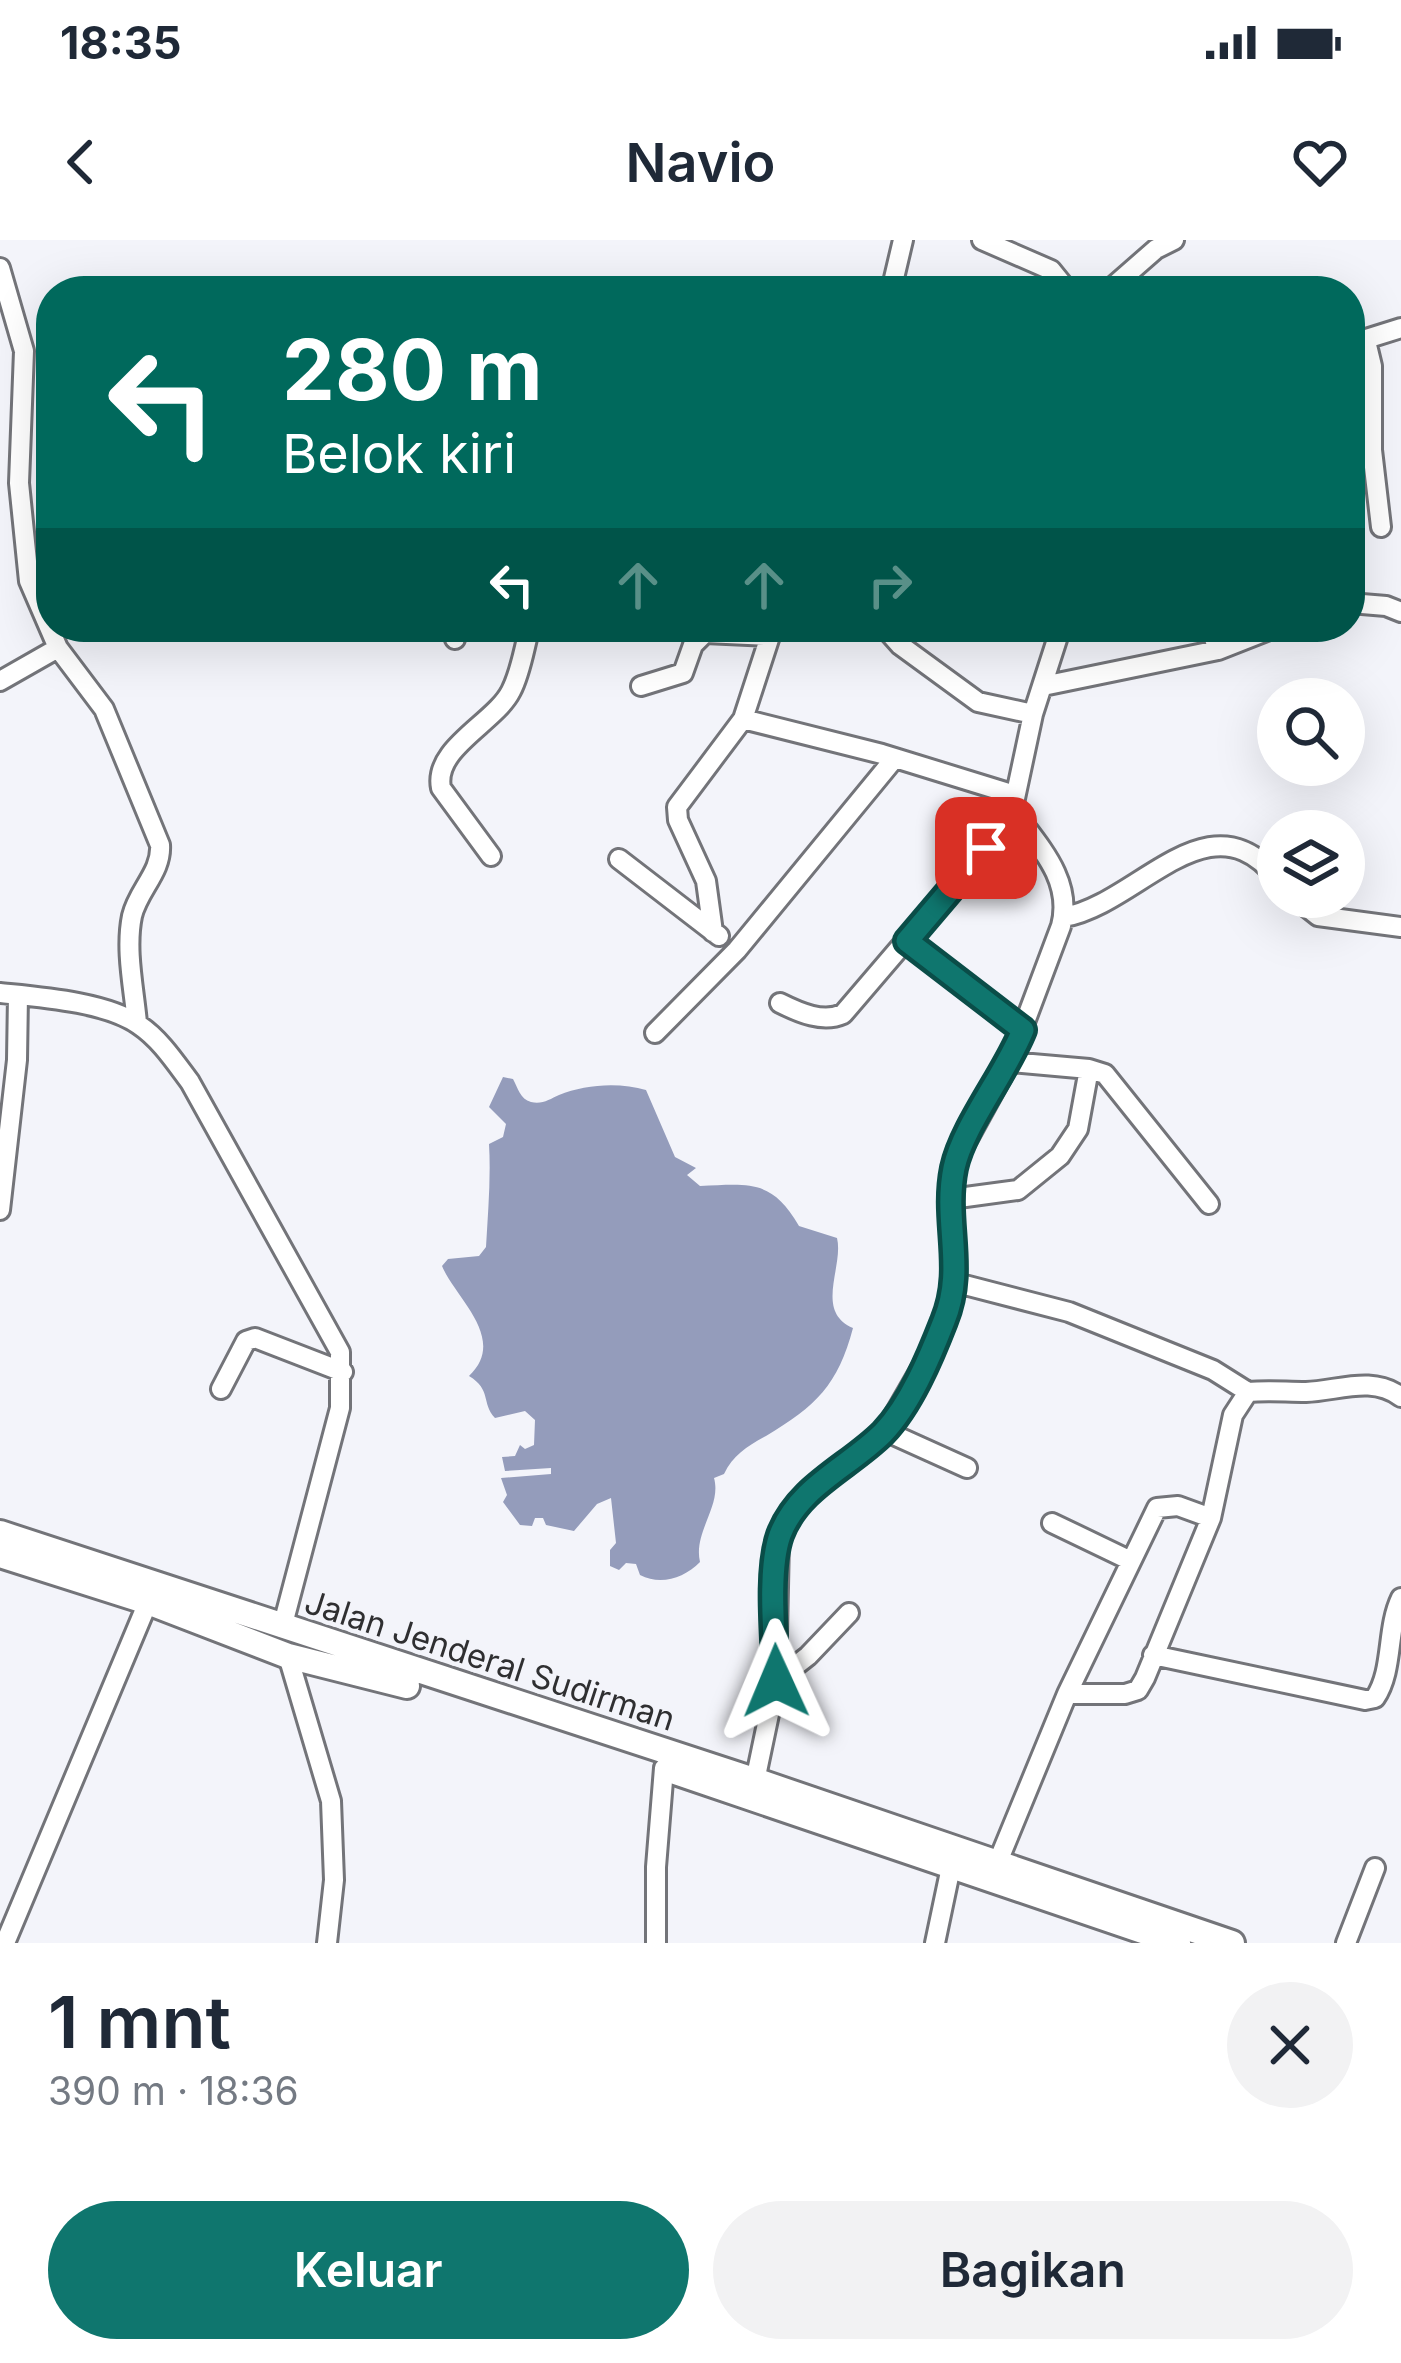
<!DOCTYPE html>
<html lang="id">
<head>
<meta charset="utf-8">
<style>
	:root { --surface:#fff; --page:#f2f2f3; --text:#1f2937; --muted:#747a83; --accent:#0f766e }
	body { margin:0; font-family:Inter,sans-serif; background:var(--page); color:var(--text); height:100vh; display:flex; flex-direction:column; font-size:45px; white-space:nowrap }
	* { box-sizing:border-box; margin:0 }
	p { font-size:39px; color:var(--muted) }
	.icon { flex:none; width:66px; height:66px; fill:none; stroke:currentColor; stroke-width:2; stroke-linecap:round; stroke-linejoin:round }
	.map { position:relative; height:1703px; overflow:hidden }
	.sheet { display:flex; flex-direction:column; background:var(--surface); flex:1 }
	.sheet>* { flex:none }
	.hud { position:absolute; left:36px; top:36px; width:1329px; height:366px; border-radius:48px; box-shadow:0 12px 48px #0002; background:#00695c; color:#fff; overflow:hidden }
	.controls { position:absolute; left:1257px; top:438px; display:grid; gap:24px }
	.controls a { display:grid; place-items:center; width:108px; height:108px; border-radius:50%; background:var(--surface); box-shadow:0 12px 48px #0002; font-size:60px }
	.pin { position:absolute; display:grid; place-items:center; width:102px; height:102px; color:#fff; margin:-51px; border-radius:24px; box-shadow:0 6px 18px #0006 }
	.me { position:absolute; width:132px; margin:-66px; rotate:359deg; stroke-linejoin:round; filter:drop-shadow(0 0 9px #0008) }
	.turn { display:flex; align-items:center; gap:42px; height:252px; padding:0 48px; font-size:54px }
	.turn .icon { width:156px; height:156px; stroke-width:2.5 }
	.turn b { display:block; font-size:84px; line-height:102px }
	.lanes { display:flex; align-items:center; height:114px; padding:0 48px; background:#0003; justify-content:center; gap:60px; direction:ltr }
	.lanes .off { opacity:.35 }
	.round { display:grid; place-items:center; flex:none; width:126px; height:126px; border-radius:63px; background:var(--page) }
	.summary { display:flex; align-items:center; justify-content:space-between; height:204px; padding:0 48px }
	h1 { font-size:72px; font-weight:600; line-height:90px }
	.button { display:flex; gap:24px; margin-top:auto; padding:24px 48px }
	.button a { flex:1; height:138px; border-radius:72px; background:var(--accent); color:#fff; font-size:48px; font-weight:600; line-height:138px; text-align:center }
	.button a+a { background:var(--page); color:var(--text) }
	.status { display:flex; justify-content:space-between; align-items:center; height:84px; padding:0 60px; background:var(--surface); direction:ltr }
	.status svg { height:33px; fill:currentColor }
	header { display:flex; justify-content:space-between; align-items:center; height:156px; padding:0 48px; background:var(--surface); font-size:54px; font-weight:600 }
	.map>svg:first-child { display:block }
	.water { fill:#949cbb }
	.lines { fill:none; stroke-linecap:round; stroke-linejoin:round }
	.minor-casing { stroke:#737479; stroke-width:24 }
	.highway-casing { stroke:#737479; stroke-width:30 }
	.minor { stroke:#fff; stroke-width:18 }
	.highway { stroke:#fff; stroke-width:24 }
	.route-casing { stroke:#0a4d48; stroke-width:30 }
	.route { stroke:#0f766e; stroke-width:21 }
	.labels { text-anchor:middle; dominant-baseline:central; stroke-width:9; stroke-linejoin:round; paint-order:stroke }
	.street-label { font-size:33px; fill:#2f2f31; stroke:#f3f4fa }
</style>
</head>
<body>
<div class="status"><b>18:35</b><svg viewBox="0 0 49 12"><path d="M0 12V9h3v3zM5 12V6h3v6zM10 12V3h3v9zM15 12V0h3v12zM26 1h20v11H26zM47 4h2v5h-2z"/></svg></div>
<header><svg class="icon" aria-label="back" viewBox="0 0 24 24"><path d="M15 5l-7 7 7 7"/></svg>Navio<svg class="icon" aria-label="heart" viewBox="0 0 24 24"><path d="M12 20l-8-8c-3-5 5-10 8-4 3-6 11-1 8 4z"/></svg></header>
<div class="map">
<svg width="1401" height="1703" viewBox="0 0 1401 1703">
	<rect width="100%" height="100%" fill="#f3f4fa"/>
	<path class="water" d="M 503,837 L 513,839 C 518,848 520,859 531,862 C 542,865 550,859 559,855 C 585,844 620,842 646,850 L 675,917 L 696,928 L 687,935 L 700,946 C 750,944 772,939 799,986 L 837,998 C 844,1027 814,1071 853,1088 C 838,1145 816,1166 766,1196 C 748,1206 733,1215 724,1234 L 714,1238 C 722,1266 693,1292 700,1322 C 684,1338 661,1346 640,1335 L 636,1324 L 626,1323 L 619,1330 L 610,1326 L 610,1310 L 616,1303 L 611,1258 L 597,1264 L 574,1291 L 546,1285 L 543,1278 L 535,1278 L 532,1286 L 520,1285 L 503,1262 L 507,1255 L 501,1238 L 551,1234 L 551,1228 L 505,1231 L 502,1217 L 515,1216 L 520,1205 L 525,1209 L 534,1205 L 535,1180 L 525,1171 L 495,1178 C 481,1163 492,1150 469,1136 C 508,1099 456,1059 442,1026 L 448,1019 L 479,1016 L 486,1007 C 488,972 491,938 489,904 L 503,897 L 506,884 L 489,867 Z"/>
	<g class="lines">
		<defs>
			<path id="minor" d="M 982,0 L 1051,30 L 1068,51
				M 0,28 L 24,111 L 19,243 L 29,341 L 58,408 L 104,469 L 160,605 C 162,632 138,650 132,676 C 125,710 134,749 137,783
				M 891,51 L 903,0
				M 1108,51 L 1156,9 L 1174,0
				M 1366,101 L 1372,126 L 1372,210 L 1381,287
				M 1350,104 L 1401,88
				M 1350,363 L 1386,366 L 1401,372
				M 884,387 L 900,405 L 978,462 L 1033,474
				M 1210,387 L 1218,410
				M 455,399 L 457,387
				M 0,441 L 58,408
				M 641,446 L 683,433 L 693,405 L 705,393 L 769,396
				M 1043,446 L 1218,410 L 1277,387
				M 743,479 L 882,514 L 1015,555
				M 491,616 L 441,548 C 433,508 495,483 511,451 C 521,432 524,408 530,387
				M 619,619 L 719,696
				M 1294,657 L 1318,676 L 1401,687
				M 1064,677 C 1139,664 1209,552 1278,639
				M 713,692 L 706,641 L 678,580 L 677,567 L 743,479 L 773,387
				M 907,701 L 1023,790
				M 0,753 C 39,757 107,762 139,785 C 160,799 175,822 190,842 L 340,1112 L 340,1168 L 282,1388
				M 780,763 C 800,773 823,783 843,774 L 1015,573
				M 655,793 L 737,710 L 894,519
				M 1010,822 L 1089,829 L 1105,834 L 1209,964
				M 951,959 L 1018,950 L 1060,916 L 1078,889 L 1089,829
				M 0,970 L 17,820 L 18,755
				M 957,1043 L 1069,1072 L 1213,1130 L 1248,1152
				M 221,1149 L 246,1101 L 255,1098 L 343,1132
				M 885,1191 L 967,1228
				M 1052,1283 L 1129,1320
				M 1153,1415 L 1365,1460 L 1375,1458 C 1394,1430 1386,1389 1401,1358
				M 288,1416 L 331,1561 L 334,1640 L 327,1703
				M 776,1441 L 808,1416 L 849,1373
				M 1067,1454 L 1157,1268 L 1178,1266 L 1211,1278
				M 755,1541 L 776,1441 L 779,1300 L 795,1269 L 823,1239 L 885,1191 L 931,1111 L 957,1043 L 950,970 L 954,924 L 1010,822 L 1061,686 C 1073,641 1040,607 1015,573 L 1014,563 L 1033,474 L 1061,387
				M 997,1624 L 1067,1454 L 1125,1454 L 1138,1450 L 1145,1438 L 1211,1278 L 1233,1175 L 1248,1152 C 1269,1150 1285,1152 1306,1152 C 1338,1151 1372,1135 1401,1157
				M 5,1703 L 148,1362
				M 656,1703 L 656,1627 L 664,1528
				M 935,1703 L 951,1627
				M 1346,1703 L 1375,1628"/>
			<path id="highway" d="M 0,1293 L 763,1543 L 1232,1703
				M 0,1315 L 148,1362 L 288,1416 L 407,1446
				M 675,1532 L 1178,1703"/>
		</defs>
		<use href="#minor" class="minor-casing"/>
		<use href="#highway" class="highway-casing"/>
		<use href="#minor" class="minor"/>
		<use href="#highway" class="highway"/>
	</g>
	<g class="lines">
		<defs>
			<path id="route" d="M 776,1441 C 775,1401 767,1332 780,1295 C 798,1247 849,1227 883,1193 C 910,1165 930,1117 944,1081 C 966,1028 943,982 954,928 C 963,886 1006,833 1023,790 L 907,701 L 986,608"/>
		</defs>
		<use href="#route" class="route-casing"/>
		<use href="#route" class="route"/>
	</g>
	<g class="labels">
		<g class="street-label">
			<text transform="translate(490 1420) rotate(18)">Jalan Jenderal Sudirman</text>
		</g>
	</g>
</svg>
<div class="controls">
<a><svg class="icon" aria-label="search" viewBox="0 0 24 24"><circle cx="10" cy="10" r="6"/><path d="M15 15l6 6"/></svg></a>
<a><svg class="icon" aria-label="layers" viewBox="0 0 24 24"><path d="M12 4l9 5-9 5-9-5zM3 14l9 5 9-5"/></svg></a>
</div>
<div class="pin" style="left:986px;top:608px;background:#d93025"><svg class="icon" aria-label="arrive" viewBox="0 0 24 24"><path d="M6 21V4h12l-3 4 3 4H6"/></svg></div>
<svg class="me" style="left:776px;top:1441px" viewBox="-20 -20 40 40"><path d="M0-17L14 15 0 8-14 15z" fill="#0f766e" stroke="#fff" stroke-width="4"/></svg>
<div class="hud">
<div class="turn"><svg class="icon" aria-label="left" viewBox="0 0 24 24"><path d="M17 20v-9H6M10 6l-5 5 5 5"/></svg><div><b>280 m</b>Belok kiri</div></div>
<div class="lanes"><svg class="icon" aria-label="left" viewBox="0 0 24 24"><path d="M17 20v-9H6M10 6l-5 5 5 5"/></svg><svg class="icon off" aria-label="ahead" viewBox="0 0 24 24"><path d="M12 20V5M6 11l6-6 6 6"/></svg><svg class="icon off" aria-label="ahead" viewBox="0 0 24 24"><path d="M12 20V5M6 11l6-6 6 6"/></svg><svg class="icon off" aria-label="right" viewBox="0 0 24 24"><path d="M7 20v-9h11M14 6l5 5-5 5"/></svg></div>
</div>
</div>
<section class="sheet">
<div class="summary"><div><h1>1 mnt</h1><p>390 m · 18:36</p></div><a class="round"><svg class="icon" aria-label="close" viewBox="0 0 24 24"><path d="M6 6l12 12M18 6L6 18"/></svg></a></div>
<div class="button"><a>Keluar</a><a>Bagikan</a></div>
</section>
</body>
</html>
